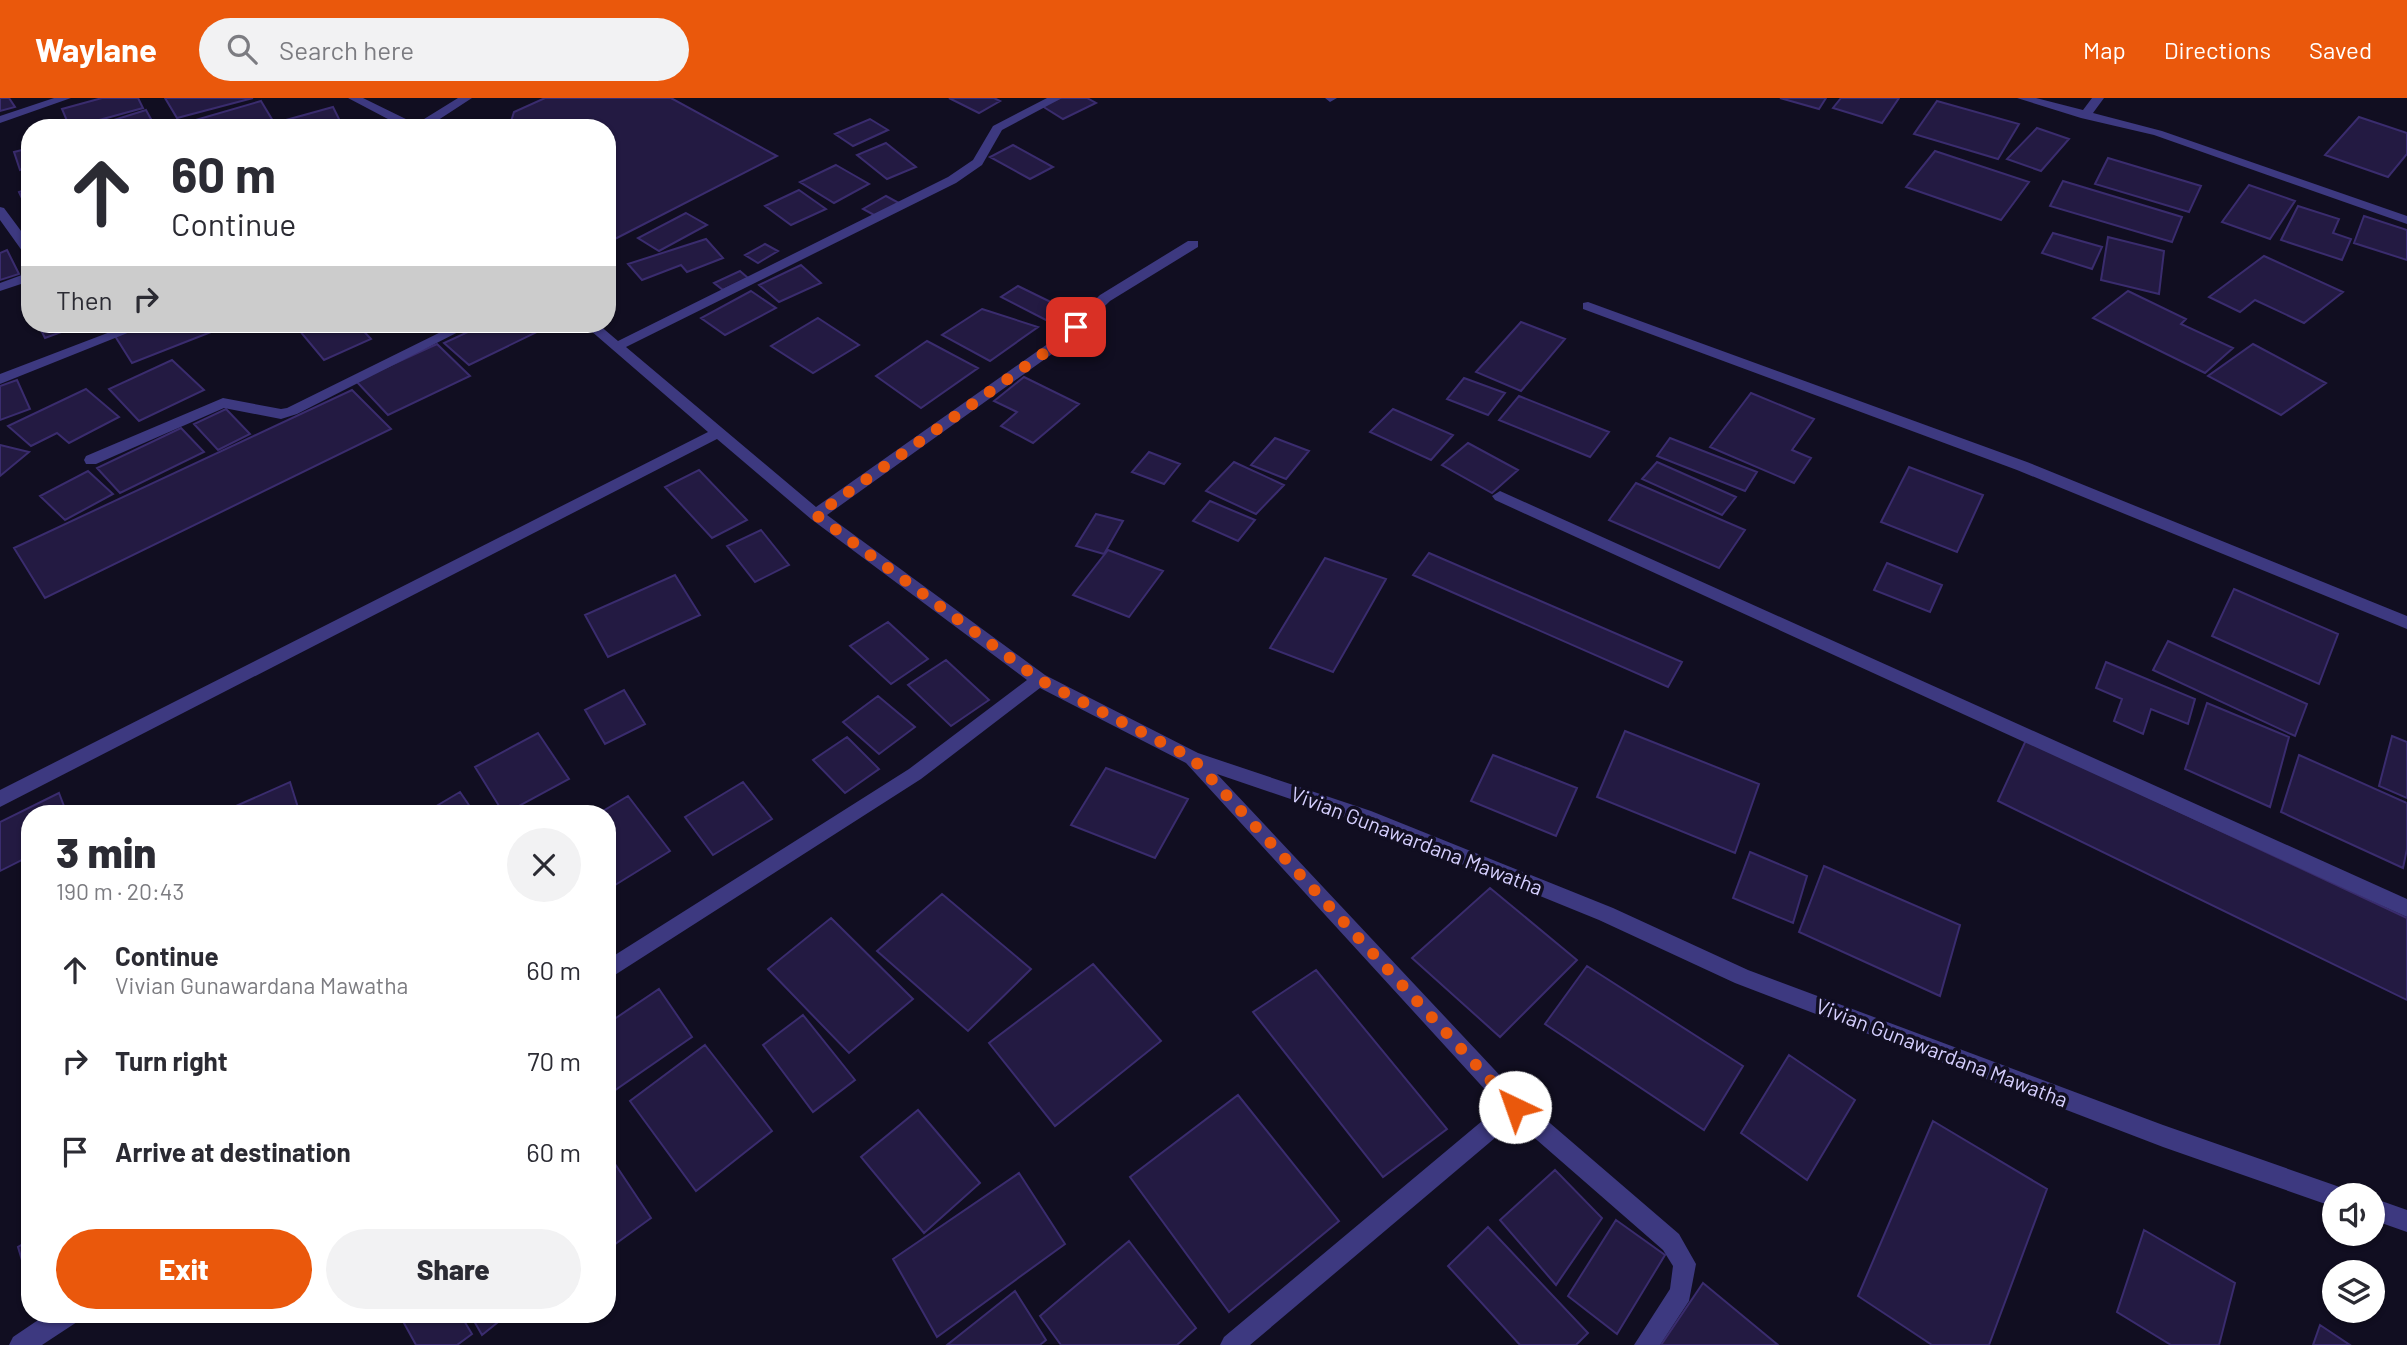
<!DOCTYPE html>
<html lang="en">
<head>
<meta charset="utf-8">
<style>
	:root { --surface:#fff; --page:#f2f2f3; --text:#2b2b33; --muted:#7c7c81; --accent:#ea580c }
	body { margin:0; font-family:Barlow,sans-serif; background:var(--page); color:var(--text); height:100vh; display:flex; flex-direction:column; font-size:26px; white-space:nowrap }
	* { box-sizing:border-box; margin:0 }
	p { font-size:23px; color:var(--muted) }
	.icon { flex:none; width:38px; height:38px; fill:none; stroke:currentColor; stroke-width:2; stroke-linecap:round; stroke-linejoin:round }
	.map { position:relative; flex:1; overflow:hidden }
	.sheet { position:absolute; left:21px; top:707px; width:595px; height:518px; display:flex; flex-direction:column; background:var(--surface); border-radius:28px; box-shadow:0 2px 5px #0004 }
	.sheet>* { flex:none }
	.banner { position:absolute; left:21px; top:21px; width:595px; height:214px; border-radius:28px; box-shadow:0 2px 5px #0004; background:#fff; color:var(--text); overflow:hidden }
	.buttons { position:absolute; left:2322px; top:1085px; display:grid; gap:14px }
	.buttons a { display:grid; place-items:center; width:63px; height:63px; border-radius:50%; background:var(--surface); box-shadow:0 2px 5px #0004; font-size:35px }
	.pin { position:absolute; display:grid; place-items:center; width:60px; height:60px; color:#fff; margin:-30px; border-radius:14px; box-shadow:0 4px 10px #0006 }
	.me { position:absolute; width:77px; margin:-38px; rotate:318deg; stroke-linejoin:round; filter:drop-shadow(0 0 5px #0008) }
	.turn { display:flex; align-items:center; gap:24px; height:147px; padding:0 35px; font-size:32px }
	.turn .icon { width:91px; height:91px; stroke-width:2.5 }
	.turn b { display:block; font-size:49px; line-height:60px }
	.then { display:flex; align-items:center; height:66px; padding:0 35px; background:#0003; gap:14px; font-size:26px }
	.round { display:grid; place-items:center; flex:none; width:74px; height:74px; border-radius:37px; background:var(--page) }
	.headline { display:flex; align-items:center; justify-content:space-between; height:119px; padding:0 35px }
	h1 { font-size:42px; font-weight:800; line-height:52px }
	.button { display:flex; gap:14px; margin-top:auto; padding:14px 35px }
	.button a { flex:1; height:80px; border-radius:42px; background:var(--accent); color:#fff; font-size:28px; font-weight:800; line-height:80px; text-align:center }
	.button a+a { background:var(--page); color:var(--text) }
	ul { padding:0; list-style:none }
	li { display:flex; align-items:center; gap:21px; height:91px; padding:0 35px }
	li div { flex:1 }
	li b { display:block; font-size:26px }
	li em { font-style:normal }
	header { display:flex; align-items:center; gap:42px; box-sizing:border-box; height:98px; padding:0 35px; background:var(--accent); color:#fff }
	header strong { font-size:33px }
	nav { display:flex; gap:38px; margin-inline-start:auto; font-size:24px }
	.search { width:490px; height:63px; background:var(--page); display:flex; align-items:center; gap:18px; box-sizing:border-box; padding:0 24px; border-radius:38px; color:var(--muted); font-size:26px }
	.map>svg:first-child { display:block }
	.building { fill:#231a42; stroke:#3a2c6e; stroke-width:2 }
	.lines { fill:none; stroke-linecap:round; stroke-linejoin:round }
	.minor { fill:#3d3980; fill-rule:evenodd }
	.route { stroke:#ea580c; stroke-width:12; stroke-dasharray:0 21.6 }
	.labels { text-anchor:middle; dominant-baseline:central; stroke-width:7; stroke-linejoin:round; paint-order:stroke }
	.street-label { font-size:21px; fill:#d5cffe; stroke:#110e21 }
</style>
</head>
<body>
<header>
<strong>Waylane</strong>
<div class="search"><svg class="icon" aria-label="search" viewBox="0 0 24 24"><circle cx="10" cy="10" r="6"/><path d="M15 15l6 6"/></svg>Search here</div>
<nav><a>Map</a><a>Directions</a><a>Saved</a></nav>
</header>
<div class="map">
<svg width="2407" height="1247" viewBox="0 0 2407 1247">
	<rect width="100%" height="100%" fill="#110e21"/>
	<path class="building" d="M 0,0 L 9,0 L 15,9 L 0,13 Z
		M 102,0 L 138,0 L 143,10 L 70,30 L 62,11 Z
		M 165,0 L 253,0 L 177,20 Z
		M 545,0 L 671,0 L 777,58 L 607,145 L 607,30 L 509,30 L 514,14 Z
		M 949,0 L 994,0 L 1000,3 L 979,15 Z
		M 1060,0 L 1087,0 L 1096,5 L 1063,21 L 1042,8 Z
		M 1780,0 L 1826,0 L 1819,11 Z
		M 1841,0 L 1899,0 L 1882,25 L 1833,10 Z
		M 261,3 L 273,23 L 249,30 L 175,28 Z
		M 1937,3 L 2019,26 L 1998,61 L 1914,36 Z
		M 333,9 L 341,25 L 323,30 L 257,30 Z
		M 146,12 L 152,23 L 130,30 L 88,30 Z
		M 2359,19 L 2407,35 L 2407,56 L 2388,79 L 2325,57 Z
		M 870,21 L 888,32 L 853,48 L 835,36 Z
		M 2037,30 L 2069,41 L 2041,73 L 2007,61 Z
		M 886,45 L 916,69 L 887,81 L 857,57 Z
		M 1013,47 L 1053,69 L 1030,81 L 990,59 Z
		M 30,50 L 30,69 L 20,72 L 14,54 Z
		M 1935,53 L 2029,84 L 2001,122 L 1906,89 Z
		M 2108,60 L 2201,88 L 2189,114 L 2095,86 Z
		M 836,67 L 869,86 L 834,105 L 800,84 Z
		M 2063,83 L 2182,119 L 2172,144 L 2050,108 Z
		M 2249,87 L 2295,103 L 2270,141 L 2222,124 Z
		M 30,90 L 30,111 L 27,111 L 19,94 Z
		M 799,92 L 826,111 L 791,127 L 765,108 Z
		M 886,98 L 899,105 L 876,118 L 863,111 Z
		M 2298,108 L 2339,121 L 2333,135 L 2351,141 L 2342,162 L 2281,142 Z
		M 686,115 L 707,127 L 659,153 L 638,140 Z
		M 2364,118 L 2407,132 L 2407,162 L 2354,145 Z
		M 2053,135 L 2102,149 L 2092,171 L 2042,155 Z
		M 2108,139 L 2164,153 L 2159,196 L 2101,182 Z
		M 706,141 L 723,160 L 687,174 L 681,167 L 642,182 L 628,166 Z
		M 765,146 L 778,153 L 758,165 L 745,157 Z
		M 7,152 L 19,176 L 0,182 L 0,155 Z
		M 2264,158 L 2343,194 L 2304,225 L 2255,202 L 2240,214 L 2209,199 Z
		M 801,167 L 821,185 L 779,204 L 759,187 Z
		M 740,173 L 748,180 L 723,192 L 714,185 Z
		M 1018,188 L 1063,210 L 1046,222 L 1001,199 Z
		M 751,193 L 776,210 L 725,237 L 701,220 Z
		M 2128,193 L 2186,221 L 2181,226 L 2233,250 L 2205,275 L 2093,220 Z
		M 982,211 L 1038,229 L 990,263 L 942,237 Z
		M 818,220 L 859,247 L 813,275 L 771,248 Z
		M 1521,224 L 1565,241 L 1521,293 L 1476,274 Z
		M 38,226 L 83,226 L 45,240 Z
		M 147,226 L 205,226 L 211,234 L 132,265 L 115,238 Z
		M 294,226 L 357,226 L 371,241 L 324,262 Z
		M 485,226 L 543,226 L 547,229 L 469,267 L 444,245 Z
		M 927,243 L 978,270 L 921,310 L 876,278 Z
		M 437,246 L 470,278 L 388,317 L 356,283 Z
		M 2253,246 L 2326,285 L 2281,317 L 2208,278 Z
		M 172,262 L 204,292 L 139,323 L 109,291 Z
		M 1024,279 L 1079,306 L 1033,345 L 1001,328 L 1017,314 L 994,303 Z
		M 1464,280 L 1505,295 L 1488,317 L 1447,301 Z
		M 17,282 L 30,311 L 0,322 L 0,288 Z
		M 86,291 L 119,319 L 69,345 L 57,335 L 31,348 L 8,328 Z
		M 352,292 L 391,331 L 45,500 L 14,450 Z
		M 1751,295 L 1814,321 L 1792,352 L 1811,360 L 1794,385 L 1710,349 Z
		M 1519,298 L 1609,334 L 1590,359 L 1499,322 Z
		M 226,311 L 250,336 L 218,352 L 194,326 Z
		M 1393,311 L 1453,337 L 1431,362 L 1370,334 Z
		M 181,330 L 204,354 L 120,395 L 97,370 Z
		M 1275,340 L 1309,353 L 1286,381 L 1251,367 Z
		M 1670,340 L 1757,374 L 1745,393 L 1657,358 Z
		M 1468,345 L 1518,372 L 1492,395 L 1442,367 Z
		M 0,347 L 29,354 L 0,378 Z
		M 1149,354 L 1180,366 L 1164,386 L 1132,374 Z
		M 1234,364 L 1284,387 L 1256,416 L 1206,393 Z
		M 1657,364 L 1736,399 L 1722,417 L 1642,381 Z
		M 1909,369 L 1983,397 L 1957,454 L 1881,424 Z
		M 699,372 L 747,422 L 712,440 L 665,389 Z
		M 88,373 L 113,396 L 65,422 L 40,398 Z
		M 1636,385 L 1745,432 L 1719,470 L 1609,422 Z
		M 1210,403 L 1255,422 L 1238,443 L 1193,423 Z
		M 1096,416 L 1123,423 L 1104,456 L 1076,448 Z
		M 761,432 L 789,467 L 755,484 L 727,448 Z
		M 1108,452 L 1163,473 L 1129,519 L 1073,497 Z
		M 1429,455 L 1682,564 L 1668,589 L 1413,477 Z
		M 1325,460 L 1386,481 L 1333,574 L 1270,550 Z
		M 1887,465 L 1942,487 L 1930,514 L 1874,492 Z
		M 675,477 L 700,517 L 608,559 L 585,517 Z
		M 2234,491 L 2338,536 L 2319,586 L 2212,538 Z
		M 888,524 L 928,561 L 891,586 L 850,548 Z
		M 2168,543 L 2307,606 L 2295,638 L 2153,572 Z
		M 946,562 L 989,602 L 951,628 L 908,587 Z
		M 2106,564 L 2195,601 L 2188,626 L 2151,611 L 2143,636 L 2114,623 L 2122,601 L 2096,590 Z
		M 624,592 L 645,626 L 605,646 L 585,612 Z
		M 878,598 L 915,629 L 879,656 L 843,624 Z
		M 2207,605 L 2289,639 L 2270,709 L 2185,671 Z
		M 1625,633 L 1759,686 L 1735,755 L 1597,699 Z
		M 538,635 L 569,681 L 504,716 L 475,669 Z
		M 2392,638 L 2407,644 L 2407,700 L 2379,688 Z
		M 847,639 L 879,671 L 845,695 L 813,662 Z
		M 2026,642 L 2407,820 L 2407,902 L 1998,703 Z
		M 1493,657 L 1577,690 L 1556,738 L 1471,703 Z
		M 2299,657 L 2407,705 L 2407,751 L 2403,770 L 2281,714 Z
		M 1106,670 L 1188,701 L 1155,760 L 1071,727 Z
		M 290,684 L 300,716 L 218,716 Z
		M 743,684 L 772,721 L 713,757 L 685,719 Z
		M 460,694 L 475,716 L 423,716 Z
		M 59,695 L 67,716 L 30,716 L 30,758 L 0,773 L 0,724 Z
		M 628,698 L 670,753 L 607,792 L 607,716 L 598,716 Z
		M 1750,754 L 1807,778 L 1793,825 L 1733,800 Z
		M 1824,768 L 1960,827 L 1940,898 L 1799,834 Z
		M 1490,790 L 1577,862 L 1500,939 L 1412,860 Z
		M 942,796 L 1031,871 L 968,933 L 877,853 Z
		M 831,820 L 913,901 L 849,955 L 768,871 Z
		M 1093,866 L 1161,943 L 1055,1028 L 989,945 Z
		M 1587,868 L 1743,968 L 1704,1032 L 1545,926 Z
		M 1316,872 L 1447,1031 L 1383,1079 L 1253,914 Z
		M 659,891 L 692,939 L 608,997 L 607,926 Z
		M 803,917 L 855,982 L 813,1014 L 763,947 Z
		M 705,947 L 772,1033 L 696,1093 L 630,1003 Z
		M 1789,957 L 1855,1002 L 1807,1082 L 1741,1035 Z
		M 1238,997 L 1339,1123 L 1229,1214 L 1130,1079 Z
		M 918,1012 L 980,1085 L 924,1135 L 861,1059 Z
		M 1933,1023 L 2047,1091 L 1989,1247 L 1932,1247 L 1858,1198 Z
		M 607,1054 L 651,1120 L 607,1152 Z
		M 1555,1072 L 1602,1120 L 1556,1187 L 1500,1122 Z
		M 1019,1075 L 1065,1146 L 937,1239 L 893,1161 Z
		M 1616,1122 L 1665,1157 L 1617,1236 L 1568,1198 Z
		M 1488,1129 L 1588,1235 L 1576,1247 L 1520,1247 L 1448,1168 Z
		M 2144,1132 L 2235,1185 L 2219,1247 L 2171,1247 L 2117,1214 Z
		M 30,1142 L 30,1189 L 18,1149 Z
		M 1129,1143 L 1196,1230 L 1177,1247 L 1061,1247 L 1040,1218 Z
		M 1703,1185 L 1778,1247 L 1661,1247 Z
		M 1015,1193 L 1046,1242 L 1040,1247 L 947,1247 Z
		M 399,1216 L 460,1216 L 472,1236 L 457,1247 L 416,1247 Z
		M 470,1216 L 508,1216 L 482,1237 Z
		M 2320,1227 L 2350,1247 L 2313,1247 Z"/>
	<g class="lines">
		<path class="minor" d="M 54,0 L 71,0 L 0,25 L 0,18 Z
			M 348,0 L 363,0 L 416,26 L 458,0 L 472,0 L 426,30 L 405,30 Z
			M 1047,0 L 1062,0 L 1002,32 L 982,67 L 956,85 L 626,249 L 816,409 L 1056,240 L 1100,197 L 1188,143 L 1198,143 L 1198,149 L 1110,203 L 1066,246 L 827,417 L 1045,577 L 1198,655 L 1371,713 L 1613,810 L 1748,872 L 2163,1027 L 2334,1087 L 2342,1090 L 2345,1097 L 2334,1097 L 2334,1109 L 2163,1049 L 1735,885 L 1599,822 L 1358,724 L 1217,676 L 1523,1002 L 1679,1136 L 1696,1166 L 1689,1203 L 1660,1247 L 1634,1247 L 1670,1191 L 1673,1168 L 1663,1152 L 1515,1023 L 1250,1247 L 1220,1247 L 1224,1239 L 1500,1008 L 1186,665 L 1040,590 L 921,681 L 607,882 L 607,862 L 909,671 L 1027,582 L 811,421 L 717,341 L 0,709 L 0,692 L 708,334 L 583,226 L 598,226 L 618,243 L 948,79 L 973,62 L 993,28 Z
			M 1325,0 L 1337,0 L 1330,4 Z
			M 2017,0 L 2036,0 L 2083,12 L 2092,0 L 2104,0 L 2093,15 L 2162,33 L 2407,118 L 2407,126 L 2154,37 L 2081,20 Z
			M 0,109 L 4,110 L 30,145 L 30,158 L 25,157 L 0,122 Z
			M 30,174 L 30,183 L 0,193 L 0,185 Z
			M 1588,204 L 2027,364 L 2407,518 L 2407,531 L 2017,372 L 1583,211 L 1583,205 Z
			M 131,226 L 150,226 L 0,286 L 0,276 Z
			M 457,226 L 474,226 L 297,316 L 281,321 L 224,310 L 96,366 L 86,366 L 84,362 L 86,358 L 223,300 L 281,311 L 287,310 Z
			M 1500,393 L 2407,801 L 2407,819 L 1495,402 L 1492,398 Z
			M 2373,1100 L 2407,1112 L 2407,1134 L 2373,1122 Z
			M 47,1216 L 81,1216 L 77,1224 L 42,1247 L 9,1247 L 13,1239 Z"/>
	</g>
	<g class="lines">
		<path class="route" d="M 1076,229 L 1061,243 L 816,417 L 1040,582 L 1192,660 L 1515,1009"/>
	</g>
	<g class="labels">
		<g class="street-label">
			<text transform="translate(1417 742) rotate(21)">Vivian Gunawardana Mawatha</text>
			<text transform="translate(1942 954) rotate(21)">Vivian Gunawardana Mawatha</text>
		</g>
	</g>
</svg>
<div class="buttons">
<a><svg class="icon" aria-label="sound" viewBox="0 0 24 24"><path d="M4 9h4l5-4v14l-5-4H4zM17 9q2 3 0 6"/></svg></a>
<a><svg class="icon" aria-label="layers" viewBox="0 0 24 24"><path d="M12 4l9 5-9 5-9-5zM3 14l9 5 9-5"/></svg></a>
</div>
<div class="pin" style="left:1076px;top:229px;background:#d93025"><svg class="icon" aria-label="arrive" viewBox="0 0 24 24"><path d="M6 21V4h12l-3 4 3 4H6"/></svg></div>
<svg class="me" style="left:1515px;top:1009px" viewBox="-20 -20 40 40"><circle r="19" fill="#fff"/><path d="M0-13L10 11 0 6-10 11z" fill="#ea580c"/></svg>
<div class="banner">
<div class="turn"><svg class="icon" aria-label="ahead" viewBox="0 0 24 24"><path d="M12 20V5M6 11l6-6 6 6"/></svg><div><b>60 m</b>Continue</div></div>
<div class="then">Then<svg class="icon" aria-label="right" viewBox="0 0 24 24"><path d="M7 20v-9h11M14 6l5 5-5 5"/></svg></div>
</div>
<section class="sheet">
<div class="headline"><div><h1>3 min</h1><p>190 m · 20:43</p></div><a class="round"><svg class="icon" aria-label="close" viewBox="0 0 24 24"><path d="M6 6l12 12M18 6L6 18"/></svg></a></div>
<ul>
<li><svg class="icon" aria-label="ahead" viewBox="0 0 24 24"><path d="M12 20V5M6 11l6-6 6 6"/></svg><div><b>Continue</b><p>Vivian Gunawardana Mawatha</p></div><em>60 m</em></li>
<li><svg class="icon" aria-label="right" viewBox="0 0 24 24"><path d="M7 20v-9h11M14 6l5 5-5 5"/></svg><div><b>Turn right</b></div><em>70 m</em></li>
<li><svg class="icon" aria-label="arrive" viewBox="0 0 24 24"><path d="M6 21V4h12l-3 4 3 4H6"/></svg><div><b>Arrive at destination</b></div><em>60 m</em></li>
</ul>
<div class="button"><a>Exit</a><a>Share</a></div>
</section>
</div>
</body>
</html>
